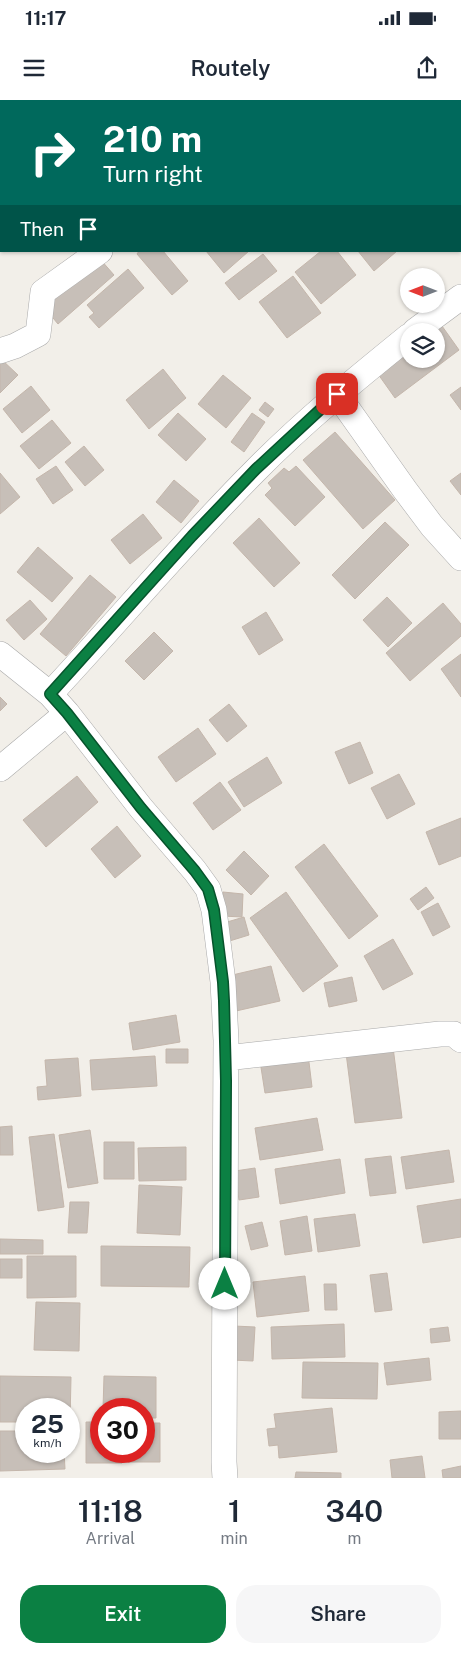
<!DOCTYPE html>
<html lang="en">
<head>
<meta charset="utf-8">
<style>
	:root { --surface:#fff; --page:#f6f6f7; --text:#1f2937; --muted:#747a83; --accent:#0b8043 }
	body { margin:0; font-family:"Public Sans",sans-serif; background:var(--page); color:var(--text); height:100vh; display:flex; flex-direction:column; font-size:19px; white-space:nowrap }
	* { box-sizing:border-box; margin:0 }
	p { font-size:16px; color:var(--muted) }
	.icon { flex:none; width:28px; height:28px; fill:none; stroke:currentColor; stroke-width:2; stroke-linecap:round; stroke-linejoin:round }
	.map { position:relative; height:1378px; overflow:hidden }
	.side { display:flex; flex-direction:column; background:var(--surface); flex:1 }
	.side>* { flex:none }
	.top-card { position:absolute; left:0px; top:0px; width:461px; height:152px; box-shadow:0 1px 4px #0004; background:#00695c; color:#fff; overflow:hidden }
	.needle { width:32px; rotate:270deg }
	.buttons { position:absolute; left:400px; top:168px; display:grid; gap:10px }
	.buttons a { display:grid; place-items:center; width:45px; height:45px; border-radius:50%; background:var(--surface); box-shadow:0 1px 4px #0004; font-size:25px }
	.speed { position:absolute; left:15px; top:1298px; display:flex; gap:10px; font-size:25px; font-weight:700; text-align:center }
	.speed>* { display:grid; place-content:center; width:65px; height:65px; border-radius:50%; background:var(--surface); box-shadow:0 1px 4px #0004; line-height:1 }
	.speed small { font-size:12px; font-weight:400 }
	.speed .limit { border:8px solid #d22; background:#fff; color:#111 }
	.pin { position:absolute; display:grid; place-items:center; width:42px; height:42px; color:#fff; margin:-21px; border-radius:10px; box-shadow:0 2px 8px #0006 }
	.me { position:absolute; width:55px; margin:-28px; rotate:0deg; stroke-linejoin:round; filter:drop-shadow(0 0 4px #0008) }
	.turn { display:flex; align-items:center; gap:18px; height:105px; padding:0 20px; font-size:22px }
	.turn .icon { width:65px; height:65px; stroke-width:2.5 }
	.turn b { display:block; font-size:35px; line-height:42px }
	.then { display:flex; align-items:center; height:48px; padding:0 20px; background:#0003; gap:10px; font-size:19px }
	.eta { display:flex; justify-content:space-evenly; align-items:center; height:85px; text-align:center }
	.eta b { font-size:30px; font-weight:600; line-height:35px }
	.cta { display:flex; gap:10px; margin-top:auto; padding:10px 20px }
	.cta a { flex:1; height:58px; border-radius:20px; background:var(--accent); color:#fff; font-size:20px; font-weight:600; line-height:58px; text-align:center }
	.cta a+a { background:var(--page); color:var(--text) }
	.status { display:flex; justify-content:space-between; align-items:center; height:35px; padding:0 25px; background:var(--surface); direction:ltr }
	.status svg { height:14px; fill:currentColor }
	header { display:flex; justify-content:space-between; align-items:center; height:65px; padding:0 20px; background:var(--surface); font-size:22px; font-weight:600 }
	.map>svg:first-child { display:block }
	.building { fill:#c7bfb8; stroke:#c4b6ab }
	.lines { fill:none; stroke-linecap:round; stroke-linejoin:round }
	.street-casing { stroke:#a9a9a9; stroke-width:26 }
	.street { stroke:#fff; stroke-width:25 }
	.route-casing { stroke:#07532c; stroke-width:12 }
	.route { stroke:#0b8043; stroke-width:9 }
</style>
</head>
<body>
<div class="status"><b>11:17</b><svg viewBox="0 0 49 12"><path d="M0 12V9h3v3zM5 12V6h3v6zM10 12V3h3v9zM15 12V0h3v12zM26 1h20v11H26zM47 4h2v5h-2z"/></svg></div>
<header><svg class="icon" aria-label="menu" viewBox="0 0 24 24"><path d="M4 6h16M4 12h16M4 18h16"/></svg>Routely<svg class="icon" aria-label="share" viewBox="0 0 24 24"><path d="M12 15V3M7 8l5-5 5 5M5 13v7h14v-7"/></svg></header>
<div class="map">
<svg width="461" height="1378" viewBox="0 0 461 1378">
	<rect width="100%" height="100%" fill="#f2efe9"/>
	<path class="building" d="M 126,0 L 163,0 L 162,1 Z
		M 460,81 L 461,82 L 461,130 L 460,129 Z
		M 139,151 L 163,151 L 188,181 L 172,195 L 137,154 Z
		M 206,151 L 249,151 L 224,173 Z
		M 321,151 L 337,151 L 356,175 L 321,204 L 295,172 Z
		M 358,151 L 397,151 L 374,171 Z
		M 263,154 L 277,171 L 239,200 L 225,183 Z
		M 100,159 L 114,175 L 58,224 L 44,207 Z
		M 128,169 L 144,188 L 99,228 L 89,217 L 94,213 L 87,205 Z
		M 293,176 L 321,213 L 287,238 L 259,202 Z
		M 442,226 L 459,250 L 395,298 L 378,274 L 409,251 L 409,259 L 436,259 L 436,231 L 434,231 Z
		M 0,258 L 18,275 L 0,293 Z
		M 163,269 L 186,298 L 149,329 L 126,300 Z
		M 223,275 L 251,298 L 226,328 L 198,304 Z
		M 31,286 L 50,310 L 22,333 L 3,309 Z
		M 461,287 L 461,310 L 450,295 Z
		M 265,302 L 274,309 L 268,317 L 259,310 Z
		M 178,313 L 206,339 L 186,361 L 158,335 Z
		M 252,313 L 265,322 L 244,352 L 231,342 Z
		M 52,320 L 71,343 L 39,369 L 20,346 Z
		M 335,332 L 395,400 L 363,429 L 303,360 Z
		M 84,346 L 104,370 L 85,386 L 65,362 Z
		M 56,366 L 73,390 L 53,404 L 36,379 Z
		M 296,366 L 325,397 L 295,426 L 265,395 L 272,388 L 268,383 L 284,368 L 289,372 Z
		M 0,373 L 20,397 L 0,414 Z
		M 461,373 L 461,395 L 450,381 Z
		M 174,380 L 199,401 L 181,423 L 156,402 Z
		M 143,414 L 162,438 L 130,464 L 111,440 Z
		M 259,418 L 300,463 L 274,487 L 233,443 Z
		M 385,422 L 409,445 L 355,499 L 332,475 Z
		M 38,447 L 73,478 L 52,502 L 17,472 Z
		M 90,475 L 116,497 L 66,556 L 40,534 Z
		M 387,497 L 412,523 L 388,547 L 363,520 Z
		M 30,500 L 47,519 L 24,540 L 6,520 Z
		M 443,503 L 461,524 L 461,536 L 410,581 L 386,553 Z
		M 266,512 L 283,540 L 259,555 L 242,527 Z
		M 154,532 L 173,551 L 144,580 L 125,561 Z
		M 461,554 L 461,597 L 441,569 Z
		M 0,597 L 7,604 L 0,611 Z
		M 229,604 L 247,626 L 227,642 L 209,620 Z
		M 198,628 L 216,654 L 176,682 L 158,657 Z
		M 360,642 L 373,673 L 349,684 L 335,652 Z
		M 267,657 L 282,683 L 244,707 L 228,682 Z
		M 399,674 L 415,704 L 387,719 L 371,688 Z
		M 77,676 L 98,702 L 46,747 L 23,720 Z
		M 220,682 L 241,710 L 213,730 L 193,703 Z
		M 461,718 L 461,756 L 439,765 L 426,732 Z
		M 117,726 L 141,756 L 115,778 L 91,749 Z
		M 324,744 L 378,816 L 349,839 L 295,767 Z
		M 244,751 L 269,776 L 251,795 L 226,770 Z
		M 426,787 L 434,798 L 418,810 L 410,799 Z
		M 223,792 L 243,794 L 242,817 L 222,816 Z
		M 286,792 L 338,866 L 303,892 L 250,818 Z
		M 438,803 L 450,827 L 433,836 L 421,812 Z
		M 244,817 L 249,835 L 223,843 L 217,825 Z
		M 393,839 L 413,874 L 383,890 L 364,856 Z
		M 271,866 L 280,901 L 236,911 L 228,876 Z
		M 352,877 L 357,901 L 329,907 L 324,883 Z
		M 176,915 L 180,942 L 133,950 L 129,923 Z
		M 393,947 L 402,1018 L 355,1023 L 346,953 Z
		M 166,949 L 188,949 L 188,963 L 166,963 Z
		M 308,954 L 312,987 L 265,993 L 260,961 Z
		M 155,956 L 157,986 L 92,990 L 90,960 Z
		M 78,958 L 81,996 L 38,1000 L 37,987 L 47,986 L 45,960 Z
		M 317,1018 L 323,1050 L 260,1060 L 255,1028 Z
		M 12,1026 L 13,1055 L 0,1055 L 0,1027 Z
		M 90,1030 L 98,1083 L 68,1088 L 59,1035 Z
		M 54,1034 L 64,1107 L 38,1111 L 29,1037 Z
		M 104,1042 L 134,1042 L 134,1079 L 104,1079 Z
		M 186,1047 L 186,1080 L 139,1081 L 138,1048 Z
		M 449,1050 L 454,1082 L 406,1089 L 401,1057 Z
		M 391,1056 L 396,1093 L 370,1096 L 365,1059 Z
		M 340,1059 L 345,1093 L 280,1104 L 275,1069 Z
		M 255,1068 L 259,1097 L 239,1100 L 235,1071 Z
		M 139,1085 L 182,1087 L 180,1135 L 137,1133 Z
		M 461,1099 L 461,1137 L 423,1143 L 417,1106 Z
		M 70,1102 L 89,1102 L 87,1133 L 68,1133 Z
		M 355,1114 L 360,1146 L 318,1152 L 314,1119 Z
		M 307,1116 L 312,1151 L 285,1155 L 280,1121 Z
		M 262,1122 L 268,1146 L 251,1150 L 245,1126 Z
		M 0,1139 L 43,1140 L 43,1154 L 0,1154 Z
		M 101,1146 L 190,1147 L 189,1187 L 101,1186 Z
		M 27,1156 L 76,1156 L 76,1197 L 27,1198 Z
		M 0,1159 L 22,1159 L 22,1178 L 0,1178 Z
		M 387,1173 L 392,1210 L 375,1212 L 370,1175 Z
		M 305,1176 L 309,1211 L 257,1217 L 253,1182 Z
		M 324,1184 L 336,1184 L 337,1210 L 325,1210 Z
		M 36,1202 L 80,1203 L 79,1251 L 34,1250 Z
		M 344,1224 L 345,1257 L 272,1259 L 271,1227 Z
		M 234,1226 L 255,1227 L 253,1261 L 232,1260 Z
		M 448,1227 L 450,1241 L 431,1243 L 430,1229 Z
		M 429,1258 L 431,1280 L 387,1285 L 384,1263 Z
		M 303,1262 L 378,1263 L 377,1299 L 302,1298 Z
		M 0,1276 L 71,1277 L 70,1322 L 69,1322 L 69,1309 L 26,1309 L 26,1322 L 0,1322 Z
		M 104,1276 L 156,1277 L 156,1318 L 144,1318 L 144,1309 L 103,1309 Z
		M 332,1308 L 337,1352 L 279,1358 L 278,1345 L 269,1346 L 267,1329 L 276,1328 L 274,1314 Z
		M 461,1311 L 461,1339 L 439,1339 L 439,1312 Z
		M 86,1322 L 101,1322 L 101,1351 L 122,1351 L 122,1363 L 86,1363 Z
		M 144,1323 L 160,1323 L 160,1362 L 128,1362 L 128,1351 L 144,1351 Z
		M 0,1331 L 26,1331 L 26,1351 L 64,1351 L 65,1369 L 0,1371 Z
		M 422,1356 L 425,1378 L 392,1378 L 390,1360 Z
		M 461,1366 L 461,1378 L 443,1378 L 442,1370 Z
		M 296,1372 L 341,1373 L 341,1378 L 295,1378 Z"/>
	<g class="lines">
		<defs>
			<path id="street" d="M 309,1 L 310,0
				M 415,231 L 461,197
				M 0,251 L 15,246 L 38,234 L 43,192 L 100,151
				M 337,294 L 405,390 L 432,426 L 461,458
				M 0,554 L 50,594 L 67,613 L 141,708 L 195,771 L 208,789 L 214,810 L 223,882 L 226,940 L 224,1362 L 225,1378
				M 50,594 C 119,520 184,442 255,371 C 303,322 356,279 409,236
				M 0,669 L 67,613
				M 226,958 L 440,934 L 454,934 L 461,940"/>
		</defs>
		<use href="#street" class="street-casing"/>
		<use href="#street" class="street"/>
	</g>
	<g class="lines">
		<defs>
			<path id="route" d="M 225,1184 L 226,981 L 224,901 L 223,882 L 214,810 L 208,789 L 195,771 L 141,708 L 67,613 L 50,594 L 192,436 L 256,369 L 337,294"/>
		</defs>
		<use href="#route" class="route-casing"/>
		<use href="#route" class="route"/>
	</g>
</svg>
<div class="buttons">
<a><svg class="needle" viewBox="-14 -14 28 28"><path d="M0-13l5 13h-10z" fill="#e53935"/><path d="M0 13l5-13h-10z" fill="#747a83"/></svg></a>
<a><svg class="icon" aria-label="layers" viewBox="0 0 24 24"><path d="M12 4l9 5-9 5-9-5zM3 14l9 5 9-5"/></svg></a>
</div>
<div class="speed"><div>25<small>km/h</small></div><div class="limit">30</div></div>
<div class="pin" style="left:337px;top:294px;background:#d93025"><svg class="icon" aria-label="arrive" viewBox="0 0 24 24"><path d="M6 21V4h12l-3 4 3 4H6"/></svg></div>
<svg class="me" style="left:225px;top:1184px" viewBox="-20 -20 40 40"><circle r="19" fill="#fff"/><path d="M0-13L10 11 0 6-10 11z" fill="#0b8043"/></svg>
<div class="top-card">
<div class="turn"><svg class="icon" aria-label="right" viewBox="0 0 24 24"><path d="M7 20v-9h11M14 6l5 5-5 5"/></svg><div><b>210 m</b>Turn right</div></div>
<div class="then">Then<svg class="icon" aria-label="arrive" viewBox="0 0 24 24"><path d="M6 21V4h12l-3 4 3 4H6"/></svg></div>
</div>
</div>
<section class="side">
<div class="eta">
<div><b>11:18</b><p>Arrival</p></div>
<div><b>1</b><p>min</p></div>
<div><b>340</b><p>m</p></div>
</div>
<div class="cta"><a>Exit</a><a>Share</a></div>
</section>
</body>
</html>
